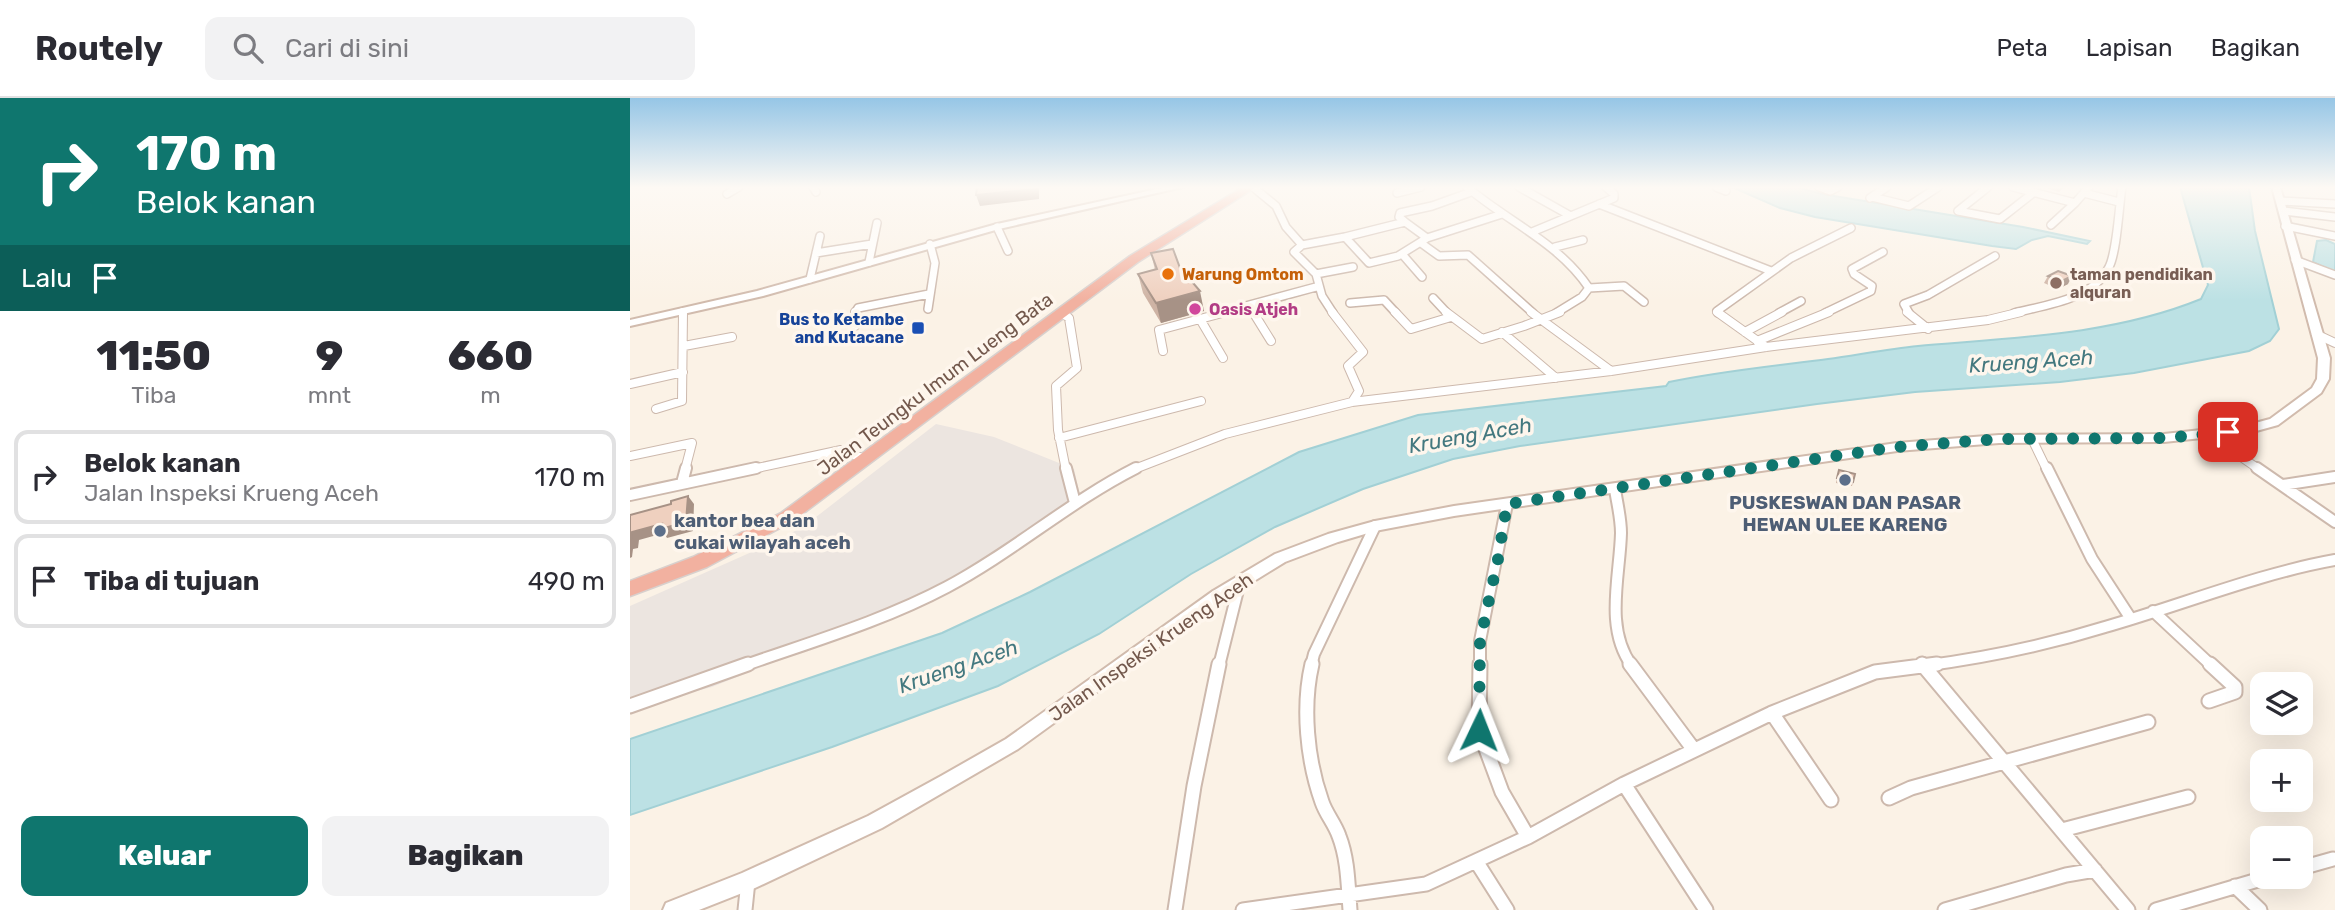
<!DOCTYPE html>
<html lang="id">
<head>
<meta charset="utf-8">
<style>
	:root { --surface:#fff; --page:#f2f2f3; --text:#2b2b33; --muted:#7c7c81; --line:#e1e1e2; --accent:#0f766e }
	body { margin:0; font-family:Rubik,sans-serif; background:var(--page); color:var(--text); height:100vh; display:flex; flex-direction:column; font-size:26px; white-space:nowrap }
	* { box-sizing:border-box; margin:0 }
	p { font-size:23px; color:var(--muted) }
	.icon { flex:none; width:38px; height:38px; fill:none; stroke:currentColor; stroke-width:2; stroke-linecap:round; stroke-linejoin:round }
	.map { position:relative; flex:1; overflow:hidden }
	.side { display:flex; flex-direction:column; background:var(--surface); width:630px }
	.side>* { flex:none }
	.top-card { background:#0f766e; color:#fff; overflow:hidden }
	.tools { position:absolute; left:1620px; top:574px; display:grid; gap:14px }
	.tools a { display:grid; place-items:center; width:63px; height:63px; border-radius:14px; background:var(--surface); box-shadow:0 7px 28px #0002; font-size:35px }
	.pin { position:absolute; display:grid; place-items:center; width:60px; height:60px; color:#fff; margin:-30px; border-radius:14px; box-shadow:0 4px 10px #0006 }
	.me { position:absolute; width:77px; margin:-38px; rotate:2deg; stroke-linejoin:round; filter:drop-shadow(0 0 5px #0008) }
	.turn { display:flex; align-items:center; gap:24px; height:147px; padding:0 21px; font-size:32px }
	.turn .icon { width:91px; height:91px; stroke-width:2.5 }
	.turn b { display:block; font-size:49px; line-height:60px }
	.then { display:flex; align-items:center; height:66px; padding:0 21px; background:#0003; gap:14px; font-size:26px }
	.eta { display:flex; justify-content:space-evenly; align-items:center; height:119px; text-align:center }
	.eta b { font-size:42px; font-weight:800; line-height:49px }
	.button { display:flex; gap:14px; margin-top:auto; padding:14px 21px }
	.button a { flex:1; height:80px; border-radius:14px; background:var(--accent); color:#fff; font-size:28px; font-weight:800; line-height:80px; text-align:center }
	.button a+a { background:var(--page); color:var(--text) }
	ul { padding:0; list-style:none }
	li { display:flex; align-items:center; gap:21px; height:94px; margin:0 14px 10px; padding:0 7px; border:4px solid var(--line); border-radius:14px }
	li div { flex:1 }
	li b { display:block; font-size:26px }
	li em { font-style:normal }
	header { display:flex; align-items:center; gap:42px; box-sizing:border-box; height:98px; padding:0 35px; background:var(--surface); border-bottom:2px solid var(--line) }
	header strong { font-size:33px }
	nav { display:flex; gap:38px; margin-inline-start:auto; font-size:24px }
	.search { width:490px; height:63px; background:var(--page); display:flex; align-items:center; gap:18px; box-sizing:border-box; padding:0 24px; border-radius:14px; color:var(--muted); font-size:26px }
	main { display:flex; flex:1; min-height:0 }
	.map>svg:first-child { display:block }
	.industrial { fill:#ece5e0 }
	.water { fill:#bce1e4; stroke:#a2d0d5; stroke-width:2 }
	.lines { fill:none; stroke-linecap:round; stroke-linejoin:round }
	.street-far3-casing { stroke:#cdb9ad; stroke-width:10 }
	.street-far2-casing { stroke:#cdb9ad; stroke-width:10 }
	.street-far1-casing { stroke:#cdb9ad; stroke-width:14 }
	.street-casing { stroke:#cdb9ad; stroke-width:17 }
	.secondary-casing { stroke:#d1bbad; stroke-width:4 }
	.highway-casing { stroke:#d8d0cd; stroke-width:3 }
	.street-far3 { stroke:#fff; stroke-width:7 }
	.street-far2 { stroke:#fff; stroke-width:8 }
	.street-far1 { stroke:#fff; stroke-width:10 }
	.street { stroke:#fff; stroke-width:13 }
	.secondary { fill:#fff; fill-rule:evenodd }
	.highway { fill:#f2b1a0; fill-rule:evenodd }
	.wall { fill:#ceb3a4 }
	.shaded-wall { fill:#a79286 }
	.building { fill:#efd0bf; stroke:#a79286; stroke-width:2 }
	.route { stroke:#0f766e; stroke-width:12; stroke-dasharray:0 21.6 }
	.food-dot { fill:#e8710a; stroke:#fef6ed; stroke-width:2.5 }
	.education-dot { fill:#8d6e63; stroke:#fef6ed; stroke-width:2.5 }
	.hotel-dot { fill:#d1479c; stroke:#fef6ed; stroke-width:2.5 }
	.transit-dot { fill:#1a4fb4; stroke:#fef6ed; stroke-width:2.5 }
	.service-dot { fill:#5c6f8a; stroke:#fef6ed; stroke-width:2.5 }
	.labels { text-anchor:middle; dominant-baseline:central; stroke-width:7; stroke-linejoin:round; paint-order:stroke }
	.far-food-label { font-size:16px; font-weight:bold; fill:#c56008; stroke:#fef6ed; text-anchor:start }
	.far-education-label { font-size:16px; font-weight:bold; fill:#785e54; stroke:#fef6ed; text-anchor:start }
	.far-hotel-label { font-size:16px; font-weight:bold; fill:#b23c85; stroke:#fef6ed; text-anchor:start }
	.far-transit-label { font-size:16px; font-weight:bold; fill:#164399; stroke:#fef6ed; text-anchor:end }
	.street-label { font-size:19px; fill:#73584c; stroke:#fef6ed }
	.service-label { font-size:19px; font-weight:bold; fill:#4e5e75; stroke:#fef6ed }
	.water-label { font-size:21px; font-style:italic; fill:#43787f; stroke:#fef6ed }
</style>
</head>
<body>
<header>
<strong>Routely</strong>
<div class="search"><svg class="icon" aria-label="search" viewBox="0 0 24 24"><circle cx="10" cy="10" r="6"/><path d="M15 15l6 6"/></svg>Cari di sini</div>
<nav><a>Peta</a><a>Lapisan</a><a>Bagikan</a></nav>
</header>
<main>
<section class="side">
<div class="top-card">
<div class="turn"><svg class="icon" aria-label="right" viewBox="0 0 24 24"><path d="M7 20v-9h11M14 6l5 5-5 5"/></svg><div><b>170 m</b>Belok kanan</div></div>
<div class="then">Lalu<svg class="icon" aria-label="arrive" viewBox="0 0 24 24"><path d="M6 21V4h12l-3 4 3 4H6"/></svg></div>
</div>
<div class="eta">
<div><b>11:50</b><p>Tiba</p></div>
<div><b>9</b><p>mnt</p></div>
<div><b>660</b><p>m</p></div>
</div>
<ul>
<li><svg class="icon" aria-label="right" viewBox="0 0 24 24"><path d="M7 20v-9h11M14 6l5 5-5 5"/></svg><div><b>Belok kanan</b><p>Jalan Inspeksi Krueng Aceh</p></div><em>170 m</em></li>
<li><svg class="icon" aria-label="arrive" viewBox="0 0 24 24"><path d="M6 21V4h12l-3 4 3 4H6"/></svg><div><b>Tiba di tujuan</b></div><em>490 m</em></li>
</ul>
<div class="button"><a>Keluar</a><a>Bagikan</a></div>
</section>
<div class="map">
<svg width="1705" height="812" viewBox="0 0 1705 812">
	<rect width="100%" height="100%" fill="#fbf2e6"/>
	<path class="industrial" d="M 306,326 L 364,339 L 444,371 L 452,406 L 396,446 L 317,494 L 82,589 L 0,610 L 0,508 L 151,441 L 177,426 Z"/>
	<path class="water" d="M 1102,89 L 1167,89 L 1192,96 L 1393,129 L 1460,143 L 1457,146 L 1418,138 L 1402,142 L 1386,151 L 1362,148 L 1185,119 L 1150,110 Z
		M 1550,89 L 1619,89 L 1625,133 L 1649,231 L 1640,243 L 1619,253 L 1504,275 L 1430,284 L 1285,294 L 1187,306 L 890,348 L 823,361 L 733,391 L 645,429 L 561,476 L 469,536 L 368,588 L 202,649 L 0,717 L 0,641 L 312,535 L 400,494 L 669,354 L 788,317 L 1036,288 L 1039,284 C 1091,273 1144,268 1198,261 C 1227,257 1258,251 1288,248 C 1382,240 1483,237 1571,201 L 1578,187 Z
		M 1696,142 L 1705,146 L 1705,174 L 1683,164 L 1687,143 Z"/>
	<g class="lines">
		<defs>
			<path id="street-far3" d="M 183,89 L 186,94
				M 623,89 L 646,108 L 656,129 L 672,147
				M 837,89 C 878,124 928,144 959,190 L 952,199 L 926,215
				M 889,89 L 939,117
				M 1086,89 L 1096,93
				M 1189,89 L 1200,93 L 1208,89
				M 1358,89 L 1328,113 L 1370,121 L 1403,95
				M 1383,89 L 1445,105 L 1459,89
				M 767,95 L 791,89
				M 1454,95 L 1489,104
				M 97,96 L 109,89
				M 1242,99 L 1279,108 L 1308,89
				M 1240,100 L 1257,89
				M 1651,103 L 1705,106
				M 969,106 L 1141,173
				M 1653,113 L 1705,119
				M 775,124 L 769,119 L 770,115 L 802,108 L 841,94
				M 775,124 L 797,140 L 768,158 L 739,165 L 715,139 Z
				M 1421,127 L 1445,105
				M 1655,128 L 1705,138
				M 367,129 L 378,153
				M 902,134 L 984,100 L 984,96 L 976,89
				M 797,140 L 872,116
				M 791,145 L 809,158 L 838,157 L 903,215
				M 925,149 L 953,142
				M 186,155 L 242,146
				M 772,156 L 792,179
				M 1665,162 L 1705,177
				M 239,164 L 247,125
				M 686,176 L 664,154 L 672,147 L 715,139
				M 180,181 L 190,138
				M 959,190 L 994,188 L 1014,204
				M 803,200 L 817,215
				M 720,205 L 754,202 L 766,215
				M 620,208 L 624,215
				M 298,211 L 305,165 L 300,146
				M 225,215 L 228,210 L 299,196
				M 590,215 L 686,189
				M 703,215 L 692,198 L 686,176 L 723,169
				M 1088,215 L 1087,213 L 1161,160 L 1221,130
				M 1149,215 L 1171,203
				M 1195,215 L 1241,193 L 1242,188 L 1224,176 L 1222,171 L 1253,154
				M 1279,215 L 1274,206 L 1298,197 L 1365,158
				M 1384,215 C 1415,207 1463,202 1479,169 C 1487,154 1489,108 1492,89"/>
			<path id="street-far2" d="M 225,214 L 225,228
				M 623,214 L 641,243
				M 702,214 L 733,254 L 718,268 L 729,293 L 722,304
				M 765,214 L 781,231 L 821,219
				M 816,214 L 852,241 L 894,228 L 930,214
				M 901,214 L 981,273
				M 1087,214 L 1136,249
				M 1277,214 L 1298,231
				M 432,215 L 439,220 L 447,270 L 426,288 L 428,332 L 436,372
				M 570,221 L 593,260
				M 872,234 L 926,280
				M 1115,234 L 1152,214
				M 1686,236 L 1705,245
				M 1127,243 L 1199,214
				M 54,248 L 102,239
				M 533,253 L 529,232 L 596,214
				M 0,286 L 53,274
				M 26,311 L 52,303 L 53,214
				M 1578,336 L 1630,372
				M 429,340 L 571,303
				M 1402,341 L 1417,372
				M 0,358 L 62,345 L 55,372
				M 118,372 L 211,352 L 235,361
				M 502,372 L 595,336 L 722,304 L 981,273 L 1136,249 L 1358,222 L 1391,214"/>
			<path id="street-far1" d="M 436,370 L 445,405
				M 1417,370 L 1462,461 L 1501,521
				M 1627,370 L 1705,424
				M 52,385 L 56,370
				M 1653,387 L 1705,379
				M 985,391 C 987,405 991,420 991,435 C 990,478 974,530 1002,568
				M 0,397 L 126,370
				M 1523,513 L 1582,568
				M 113,568 C 181,544 253,523 317,489 C 383,454 439,404 506,370
				M 589,568 L 610,484
				M 681,568 L 684,556 L 745,428
				M 850,568 L 850,543 L 877,406
				M 1293,568 C 1354,560 1417,547 1475,529 C 1552,507 1627,476 1705,462"/>
			<path id="street" d="M 682,566 C 672,609 677,662 692,704 C 696,716 705,726 709,738 C 718,761 718,787 720,812
				M 850,566 L 849,632 L 872,694 L 898,739
				M 1000,566 L 1064,652
				M 1292,566 L 1498,812
				M 1579,603 L 1605,594 L 1605,589 L 1580,566
				M 0,608 L 118,566
				M 1142,615 L 1201,702
				M 994,686 L 1076,812
				M 1259,700 L 1281,690 L 1518,624
				M 1432,732 L 1558,699
				M 846,763 L 877,812
				M 1671,770 L 1703,761
				M 1605,788 L 1630,812
				M 115,812 L 118,783
				M 545,812 L 564,688 L 589,566
				M 613,812 L 796,786 L 898,739 L 994,686 L 1142,615 L 1245,574 L 1307,566
				M 1315,812 L 1436,777 L 1465,772
				M 1526,812 L 1638,779"/>
			<path id="secondary" d="M 536,89 L 553,89 L 369,131 L 133,198 L 0,228 L 0,222 L 127,193 L 367,126 Z
				M 1642,89 L 1650,89 L 1700,260 L 1699,281 L 1691,295 L 1648,327 L 1619,335 L 1534,344 L 1369,345 L 1267,353 L 824,418 L 745,433 L 708,444 L 655,464 L 595,501 L 388,651 L 252,730 L 125,790 L 69,812 L 33,812 L 36,805 L 112,775 L 238,718 L 311,678 L 376,641 L 583,493 L 645,456 L 698,436 L 745,423 L 824,408 L 1267,345 L 1369,337 L 1534,336 L 1618,327 L 1640,321 L 1682,290 L 1687,281 L 1688,260 Z"/>
			<path id="highway" d="M 613,89 L 626,89 L 508,164 L 163,423 L 77,469 L 0,498 L 0,483 L 63,459 L 151,415 L 500,158 Z"/>
		</defs>
		<use href="#street-far3" class="street-far3-casing"/>
		<use href="#street-far2" class="street-far2-casing"/>
		<use href="#street-far1" class="street-far1-casing"/>
		<use href="#street" class="street-casing"/>
		<use href="#secondary" class="secondary-casing"/>
		<use href="#highway" class="highway-casing"/>
		<use href="#street-far3" class="street-far3"/>
		<use href="#street-far2" class="street-far2"/>
		<use href="#street-far1" class="street-far1"/>
		<use href="#street" class="street"/>
		<use href="#secondary" class="secondary"/>
		<use href="#highway" class="highway"/>
	</g>
	<path class="wall" d="M 1413,89 L 1434,89 L 1429,94 Z
		M 521,155 L 574,213 L 531,225 L 513,195 L 508,176 L 525,172 Z
		M 1418,178 L 1438,186 L 1428,191 L 1414,185 Z
		M 1209,372 L 1225,376 L 1222,388 L 1206,385 Z"/>
	<path class="shaded-wall" d="M 405,89 L 409,89 L 409,101 L 350,108 L 346,97 Z
		M 1442,178 L 1438,186 L 1428,191 L 1432,183 Z
		M 570,193 L 574,213 L 531,225 L 526,205 Z
		M 58,398 L 64,406 L 63,433 L 37,440 L 34,435 L 9,442 L 8,450 L 3,451 L 2,459 L 0,460 L 0,442 L 2,434 Z"/>
	<path class="building" d="M 347,89 L 405,89 L 405,91 L 346,97 Z
		M 543,151 L 550,170 L 570,193 L 526,205 L 508,176 L 527,171 L 521,155 Z
		M 1428,173 L 1442,178 L 1432,183 L 1418,178 Z
		M 1209,372 L 1225,376 L 1223,384 L 1207,380 Z
		M 58,398 L 56,424 L 31,431 L 32,426 L 2,434 L 1,441 L 0,442 L 0,417 L 41,406 L 41,403 Z"/>
	<linearGradient id="sky" x2="0" y2="1"><stop stop-color="#96c6e6"/><stop offset="0.44" stop-color="#fdf9f4"/><stop offset="1" stop-color="#fdf9f4" stop-opacity="0"/></linearGradient>
	<rect width="1705" height="203" fill="url(#sky)"/>
	<g class="lines">
		<path class="route" d="M 849,632 L 850,543 L 868,461 L 877,406 L 1267,349 L 1368,341 L 1534,340 L 1598,334"/>
	</g>
	<circle class="food-dot" cx="538" cy="176" r="7"/>
	<circle class="education-dot" cx="1426" cy="185" r="7"/>
	<circle class="hotel-dot" cx="565" cy="211" r="7"/>
	<rect class="transit-dot" x="281" y="223" width="14" height="14" rx="3.5"/>
	<g class="service-dot">
		<circle cx="1215" cy="382" r="7"/>
		<circle cx="30" cy="433" r="7"/>
	</g>
	<g class="labels">
		<g class="far-food-label">
			<text x="552" y="176">Warung Omtom</text>
		</g>
		<g class="far-education-label">
			<text x="1440" y="176">taman pendidikan<tspan x="1440" dy="18">alquran</tspan></text>
		</g>
		<g class="far-hotel-label">
			<text x="579" y="211">Oasis Atjeh</text>
		</g>
		<g class="far-transit-label">
			<text x="274" y="221">Bus to Ketambe<tspan x="274" dy="18">and Kutacane</tspan></text>
		</g>
		<g class="street-label">
			<text transform="translate(305 286) rotate(-37)">Jalan Teungku Imum Lueng Bata</text>
			<text transform="translate(521 549) rotate(-35)">Jalan Inspeksi Krueng Aceh</text>
		</g>
		<g class="service-label">
			<text x="1215" y="404">PUSKESWAN DAN PASAR<tspan x="1215" dy="22">HEWAN ULEE KARENG</tspan></text>
			<text x="44" y="422" text-anchor="start">kantor bea dan<tspan x="44" dy="22">cukai wilayah aceh</tspan></text>
		</g>
		<g class="water-label">
			<text transform="translate(1401 263) rotate(-4)">Krueng Aceh</text>
			<text transform="translate(840 337) rotate(-10)">Krueng Aceh</text>
			<text transform="translate(328 568) rotate(-19)">Krueng Aceh</text>
		</g>
	</g>
</svg>
<div class="tools">
<a><svg class="icon" aria-label="layers" viewBox="0 0 24 24"><path d="M12 4l9 5-9 5-9-5zM3 14l9 5 9-5"/></svg></a>
<a>+</a>
<a>−</a>
</div>
<div class="pin" style="left:1598px;top:334px;background:#d93025"><svg class="icon" aria-label="arrive" viewBox="0 0 24 24"><path d="M6 21V4h12l-3 4 3 4H6"/></svg></div>
<svg class="me" style="left:849px;top:632px" viewBox="-20 -20 40 40"><path d="M0-17L14 15 0 8-14 15z" fill="#0f766e" stroke="#fff" stroke-width="4"/></svg>
</div>
</main>
</body>
</html>
